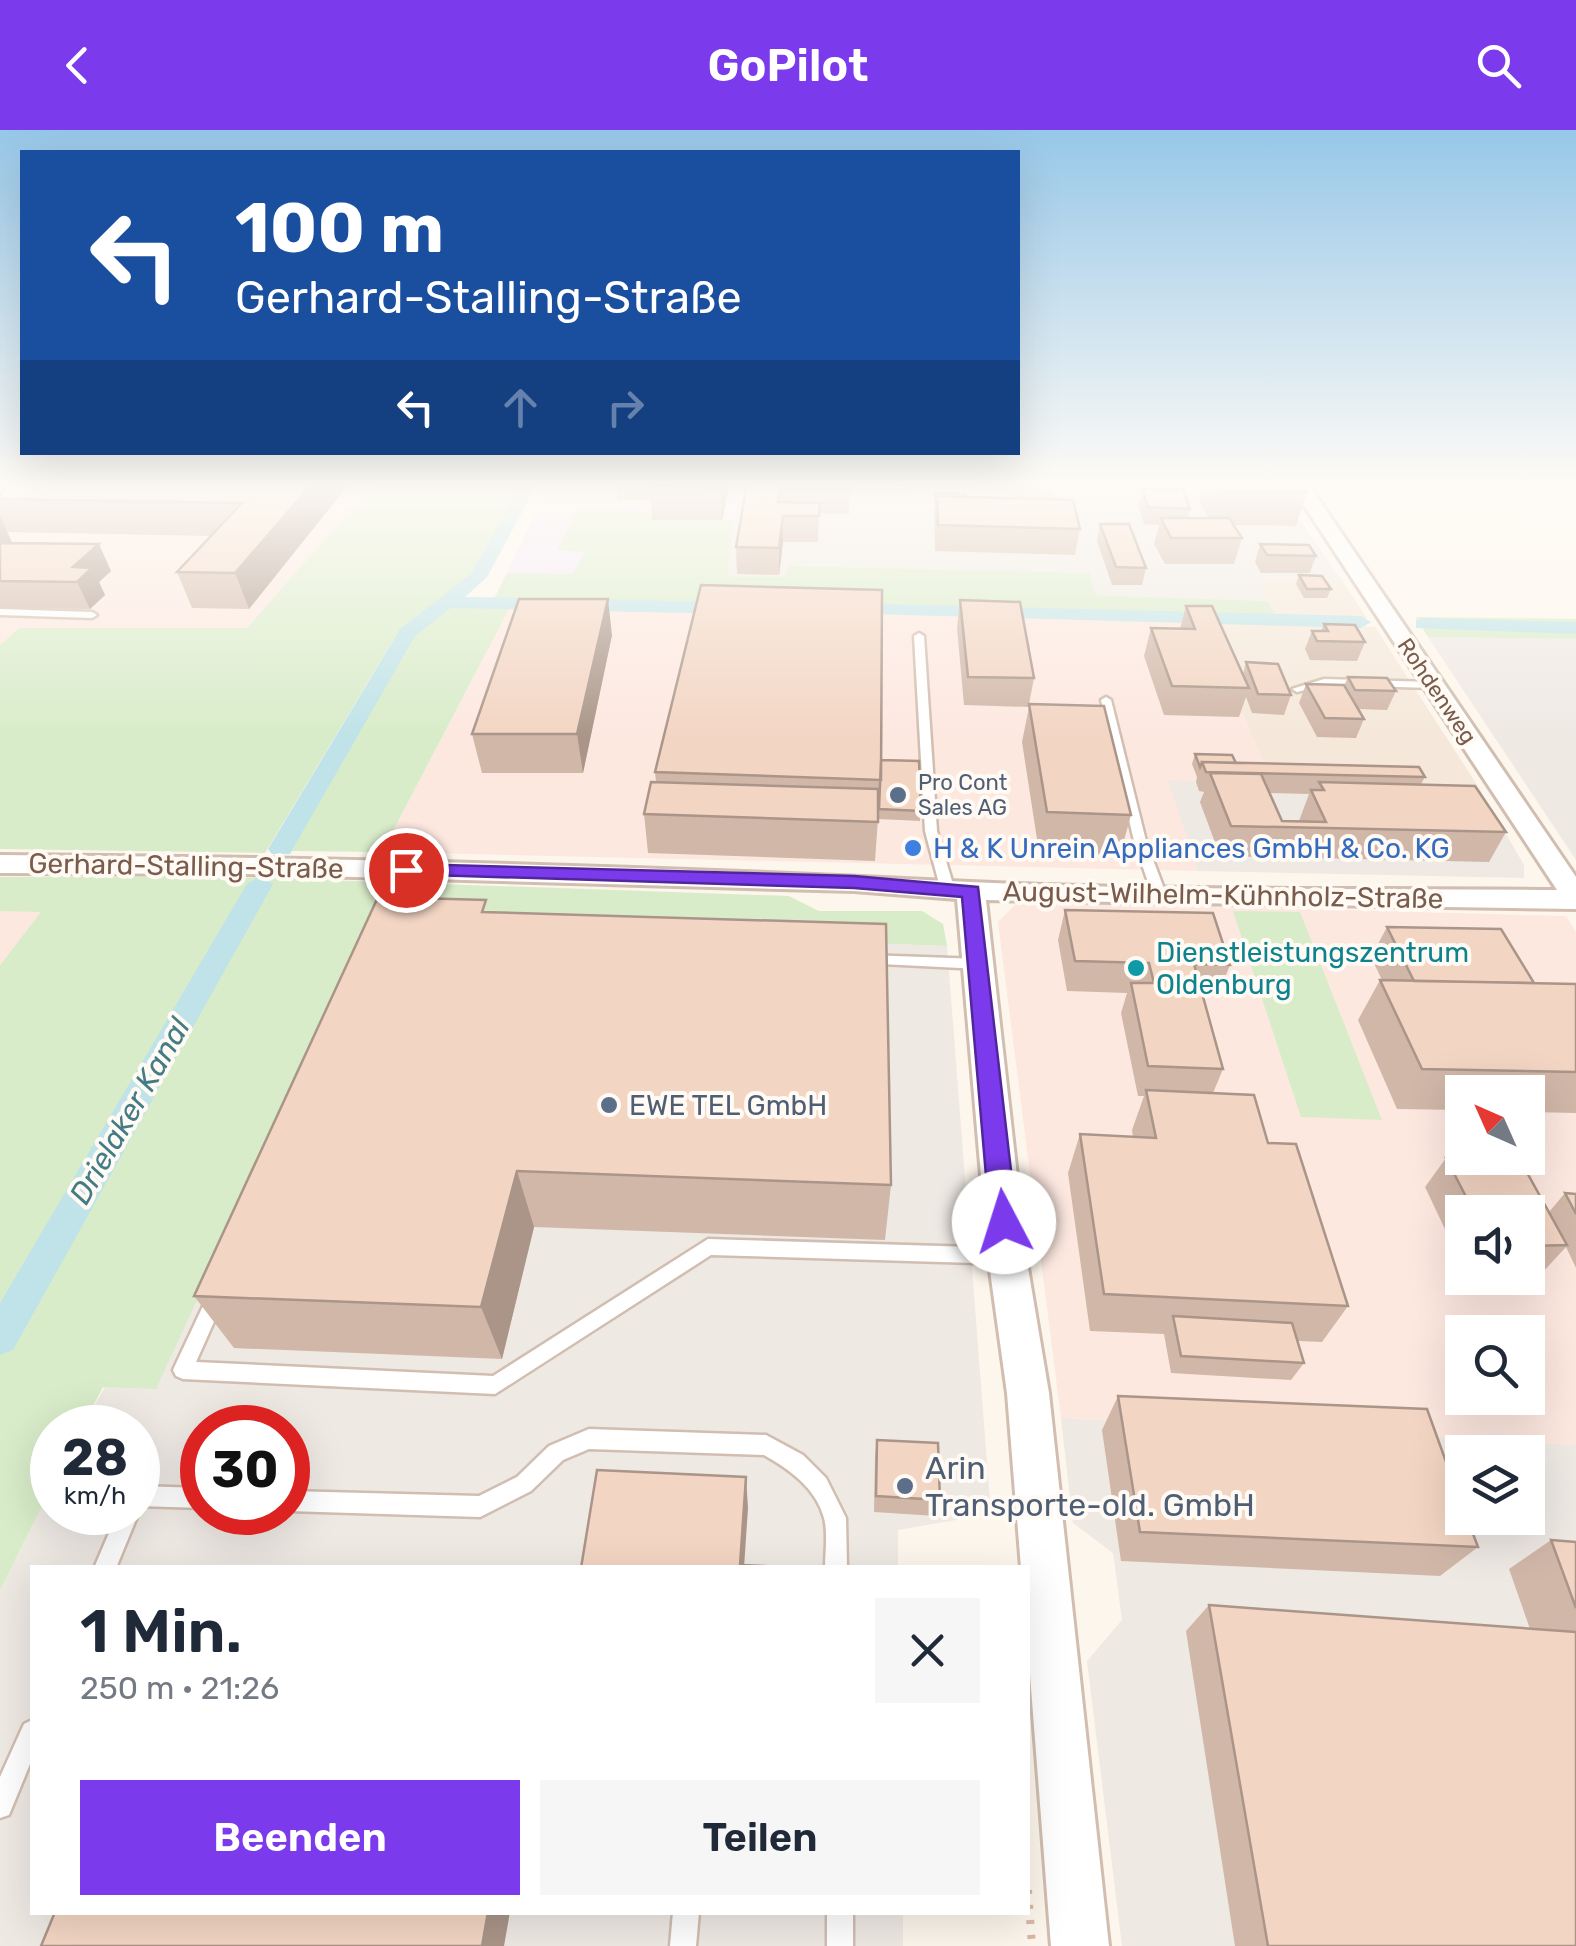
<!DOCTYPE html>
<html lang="de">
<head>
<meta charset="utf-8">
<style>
	:root { --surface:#fff; --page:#f6f6f7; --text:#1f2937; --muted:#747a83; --accent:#7c3aed }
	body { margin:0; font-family:Rubik,sans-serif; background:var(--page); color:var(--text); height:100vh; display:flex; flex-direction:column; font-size:38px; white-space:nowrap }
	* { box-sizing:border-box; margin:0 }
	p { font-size:32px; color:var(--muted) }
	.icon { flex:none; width:55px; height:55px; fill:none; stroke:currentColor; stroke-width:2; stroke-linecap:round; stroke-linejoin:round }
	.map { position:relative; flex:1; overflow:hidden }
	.details { position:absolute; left:30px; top:1435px; width:1000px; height:350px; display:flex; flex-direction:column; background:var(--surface); border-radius:0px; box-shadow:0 10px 40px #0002 }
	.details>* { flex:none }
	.top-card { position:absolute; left:20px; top:20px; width:1000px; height:305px; border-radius:0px; box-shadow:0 10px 40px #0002; background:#1a4fa0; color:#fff; overflow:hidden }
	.needle { width:65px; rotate:315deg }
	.fabs { position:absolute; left:1445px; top:945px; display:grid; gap:20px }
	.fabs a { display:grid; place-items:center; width:100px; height:100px; border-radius:0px; background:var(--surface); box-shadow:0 10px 40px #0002; font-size:50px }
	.speed { position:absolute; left:30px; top:1275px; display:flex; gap:20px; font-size:50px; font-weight:700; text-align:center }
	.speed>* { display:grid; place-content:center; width:130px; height:130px; border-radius:50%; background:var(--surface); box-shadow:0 10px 40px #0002; line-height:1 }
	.speed small { font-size:25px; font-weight:400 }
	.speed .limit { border:15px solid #d22; background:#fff; color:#111 }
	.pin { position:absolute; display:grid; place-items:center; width:85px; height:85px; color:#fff; margin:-42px; border:5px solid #fff; border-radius:50%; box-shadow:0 2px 10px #0007 }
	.me { position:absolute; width:110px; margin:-55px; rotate:355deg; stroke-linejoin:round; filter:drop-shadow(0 0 8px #0008) }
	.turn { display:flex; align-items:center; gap:35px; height:210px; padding:0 50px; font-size:45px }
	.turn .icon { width:130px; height:130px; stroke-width:2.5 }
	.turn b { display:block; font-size:70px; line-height:85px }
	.lanes { display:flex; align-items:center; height:95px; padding:0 50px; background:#0003; justify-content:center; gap:50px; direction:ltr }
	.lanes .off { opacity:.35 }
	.round { display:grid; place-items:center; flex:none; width:105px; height:105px; border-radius:0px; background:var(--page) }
	.head { display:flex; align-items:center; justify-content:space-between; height:170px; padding:0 50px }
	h1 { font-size:60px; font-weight:600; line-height:75px }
	.button { display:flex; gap:20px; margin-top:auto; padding:20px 50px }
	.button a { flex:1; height:115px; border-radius:0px; background:var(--accent); color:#fff; font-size:40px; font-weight:600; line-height:115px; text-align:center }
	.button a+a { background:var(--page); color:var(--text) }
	header { display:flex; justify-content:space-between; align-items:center; height:130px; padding:0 50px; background:var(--accent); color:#fff; font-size:45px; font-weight:600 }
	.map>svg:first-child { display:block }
	.residential { fill:#f5e8da }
	.commercial { fill:#fde8e0; fill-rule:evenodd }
	.industrial { fill:#efe9e4; fill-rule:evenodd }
	.education { fill:#f3e8fa }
	.green { fill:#d8ecc9 }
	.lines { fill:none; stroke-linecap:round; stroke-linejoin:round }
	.canal { fill:#bfe3e8; fill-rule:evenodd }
	.lane-casing { stroke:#d1beb0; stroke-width:5 }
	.street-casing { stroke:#d1beb0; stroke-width:6 }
	.path { stroke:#d9b8a5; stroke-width:8; stroke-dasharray:4 11; stroke-linecap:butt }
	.lane { fill:#fff; fill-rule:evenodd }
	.street { fill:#fff; fill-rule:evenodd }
	.wall { fill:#d1b7a8; fill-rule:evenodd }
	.shaded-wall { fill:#aa9588 }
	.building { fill:#f3d5c3; stroke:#aa9588; stroke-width:2.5 }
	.route { fill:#7c3aed; stroke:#51269a; stroke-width:2.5 }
	.service-dot { fill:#5c6f8a; stroke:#fffaf3; stroke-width:4 }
	.shop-dot { fill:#3f7fe0; stroke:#fffaf3; stroke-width:4 }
	.culture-dot { fill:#0f9aa8; stroke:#fffaf3; stroke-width:4 }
	.labels { text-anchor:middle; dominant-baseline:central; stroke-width:8; stroke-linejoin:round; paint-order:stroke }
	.far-street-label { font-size:22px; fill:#7a5c4d; stroke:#fffaf3 }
	.far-service-label { font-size:22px; fill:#4e5e75; stroke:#fffaf3; text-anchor:start }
	.shop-label { font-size:28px; fill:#366cbe; stroke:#fffaf3; text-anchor:start }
	.street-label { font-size:28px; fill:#7a5c4d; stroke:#fffaf3 }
	.culture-label { font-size:28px; fill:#0d838f; stroke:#fffaf3; text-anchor:start }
	.service-label { font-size:28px; fill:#4e5e75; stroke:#fffaf3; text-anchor:start }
	.water-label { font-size:30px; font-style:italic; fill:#437c86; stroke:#fffaf3 }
	.near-service-label { font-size:32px; fill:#4e5e75; stroke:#fffaf3; text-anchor:start }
</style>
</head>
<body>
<header><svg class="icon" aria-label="back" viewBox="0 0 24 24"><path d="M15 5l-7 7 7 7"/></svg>GoPilot<svg class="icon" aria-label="search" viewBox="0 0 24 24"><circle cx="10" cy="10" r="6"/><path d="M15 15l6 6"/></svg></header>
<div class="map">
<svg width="1576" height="1816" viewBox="0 0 1576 1816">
	<rect width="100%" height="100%" fill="#fdf6ec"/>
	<path class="residential" d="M 1257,448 L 1341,449 L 1367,488 L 1276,487 Z
		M 1203,490 L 1375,497 L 1481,661 L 1272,653 Z"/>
	<path class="commercial" d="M 0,354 L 373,354 L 247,498 L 19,498 L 0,515 Z
		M 511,475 L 1203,490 L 1272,653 L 1169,651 L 1198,741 L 382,722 Z
		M 1032,771 L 1566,786 L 1576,802 L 1576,1315 L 1061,1288 L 998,792 L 1016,774 ZM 1462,962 L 1528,962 L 1528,1028 L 1462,1028 ZM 1462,1082 L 1528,1082 L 1528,1148 L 1462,1148 ZM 1462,1202 L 1528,1202 L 1528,1268 L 1462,1268 Z
		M 0,781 L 42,781 L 0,835 Z"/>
	<path class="industrial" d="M 741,354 L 1074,354 L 1076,361 L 1284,367 L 1341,449 L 1258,448 L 1268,471 L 1096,465 L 1088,443 L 790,436 L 787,447 L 726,446 Z
		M 1428,507 L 1576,509 L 1576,730 Z
		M 1168,650 L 1481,661 L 1524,735 L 1524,748 L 1198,741 Z
		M 370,795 L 947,816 L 991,1384 L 898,1400 L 898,1437 L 32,1438 L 32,1782 L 903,1782 L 903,1816 L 0,1816 L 0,1460 L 52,1356 L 52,1382 L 138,1382 L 138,1298 L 82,1297 ZM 202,1298 L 288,1298 L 288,1382 L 202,1382 Z
		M 1061,1288 L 1576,1315 L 1576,1816 L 1122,1816 L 1087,1531 L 1122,1490 L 1113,1423 L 1073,1393 ZM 1462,1322 L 1528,1322 L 1528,1388 L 1462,1388 Z"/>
	<path class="education" d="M 550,354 L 741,354 L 726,446 L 493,471 Z"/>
	<path class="green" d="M 373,354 L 523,354 L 472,446 L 396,505 L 265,723 L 0,719 L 0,515 L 19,498 L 247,498 Z
		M 577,381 L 655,382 L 653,390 L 734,390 L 727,446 L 786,447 L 789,436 L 1089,443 L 1096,465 L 1268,471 L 1276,487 L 493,471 L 507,443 L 572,444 L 586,422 L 557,420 Z
		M 448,474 L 511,475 L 382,722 L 287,721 L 413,503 Z
		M 1416,487 L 1576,489 L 1576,509 L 1428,507 Z
		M 0,747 L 237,747 L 789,766 L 819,781 L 922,781 L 943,794 L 947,816 L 370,795 L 156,1259 L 103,1257 L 82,1297 L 52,1298 L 52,1356 L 0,1460 L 0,835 L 41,782 L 0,781 Z
		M 1233,781 L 1300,782 L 1382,990 L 1301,987 Z"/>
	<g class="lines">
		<path class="canal" d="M 521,354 L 537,354 L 487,447 L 465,467 L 733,472 L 743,478 L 733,484 L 451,478 L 415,506 L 290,724 L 272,724 L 268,719 L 400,499 L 471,444 Z
			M 844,473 L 1361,486 L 1371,492 L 1361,498 L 837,483 L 834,479 Z
			M 1423,488 L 1576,492 L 1576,504 L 1416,498 L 1416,490 Z
			M 260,746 L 273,754 L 13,1220 L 0,1225 L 0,1173 L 247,754 Z"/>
		<defs>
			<path id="lane" d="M 850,354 L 905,356 L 909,358 L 905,360 L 852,358 L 848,356 Z
				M 0,479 L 92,482 L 97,485 L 92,488 L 0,485 Z
				M 919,503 L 924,506 L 937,701 L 955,761 L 948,765 L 941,761 L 925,701 L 914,506 Z
				M 1324,549 L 1433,552 L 1438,555 L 1433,558 L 1324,555 L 1297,562 L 1292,559 Z
				M 1106,567 L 1111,570 L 1146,711 L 1166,764 L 1164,767 L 1159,768 L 1152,764 L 1134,711 L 1101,570 Z
				M 866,825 L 980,829 L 987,834 L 980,839 L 861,833 L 859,830 L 861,827 Z
				M 708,1109 L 1007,1118 L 1013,1121 L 1016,1126 L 1013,1131 L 1007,1134 L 711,1125 L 495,1264 L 183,1249 L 176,1246 L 173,1240 L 210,1161 L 216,1159 L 222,1161 L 225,1167 L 196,1232 L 493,1246 Z
				M 589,1299 L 766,1305 L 803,1325 L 826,1348 L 846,1388 L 847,1438 L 825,1438 C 825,1422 828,1403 824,1388 C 816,1358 789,1339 764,1325 L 589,1319 L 563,1330 L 531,1361 L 480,1387 L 288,1381 L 288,1361 L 479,1366 L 517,1347 L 549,1316 Z
				M 138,1356 L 202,1358 L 202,1378 L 138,1376 Z
				M 138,1377 L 139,1382 L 116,1438 L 94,1438 L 118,1382 L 138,1382 Z
				M 32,1590 L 32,1629 L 9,1685 L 0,1688 L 0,1647 L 24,1594 Z
				M 673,1782 L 699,1782 L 696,1816 L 670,1816 Z
				M 827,1782 L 853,1782 L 853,1816 L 827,1816 Z"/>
			<path id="street" d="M 1290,354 L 1308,354 L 1576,747 L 1576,779 L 986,770 L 1026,1126 L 1049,1263 L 1109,1816 L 1051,1816 L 1028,1519 L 1028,1438 L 1021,1438 L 1007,1263 L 988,1126 L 957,769 L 854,761 L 248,744 L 0,743 L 0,725 C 324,727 647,736 970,752 C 1165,761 1361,758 1557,760 Z"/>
		</defs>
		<use href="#lane" class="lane-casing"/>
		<use href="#street" class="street-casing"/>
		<path class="path" d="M 1028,1760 L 1032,1816"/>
		<use href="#lane" class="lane"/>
		<use href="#street" class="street"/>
	</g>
	<path class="wall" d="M 11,354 L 349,354 L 249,479 L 192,478 L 177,442 L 211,406 L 6,402 L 12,413 L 111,441 L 99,452 L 105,465 L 90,479 L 0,478 L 0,360 L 1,361 Z
		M 617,354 L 730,354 L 722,390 L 652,390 L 651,370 L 618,370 Z
		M 747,354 L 850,354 L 849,384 L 819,383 L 818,412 L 783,412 L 779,445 L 737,444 L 736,417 Z
		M 1010,354 L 1055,354 L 1053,369 L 1011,367 Z
		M 1078,354 L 1188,354 L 1186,362 L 1184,362 L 1190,379 L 1188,388 L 1208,388 L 1199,370 L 1201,360 L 1200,354 L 1301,354 L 1307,362 L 1296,396 L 1234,395 L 1242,408 L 1234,434 L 1165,434 L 1154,414 L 1159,395 L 1144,394 L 1138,375 L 1142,361 L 1079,359 Z
		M 935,363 L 965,367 L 1080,399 L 1075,425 L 935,421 L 934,380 Z
		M 1100,394 L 1146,438 L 1142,455 L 1112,455 L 1097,411 Z
		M 1260,414 L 1316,426 L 1310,443 L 1261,443 L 1255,432 Z
		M 1299,445 L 1331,459 L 1327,468 L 1304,468 L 1296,454 Z
		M 960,470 L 1034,548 L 1029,574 L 1131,685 L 1120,725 L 1039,722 L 1022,612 L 1029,577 L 964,575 L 957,498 Z
		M 1186,476 L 1243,544 L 1246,532 L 1291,565 L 1284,585 L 1252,583 L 1246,567 L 1239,587 L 1164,585 L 1144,526 L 1151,498 L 1180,499 Z
		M 1324,494 L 1365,512 L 1357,531 L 1310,530 L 1305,519 L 1312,501 L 1321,501 Z
		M 612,505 L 583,643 L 482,643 L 472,604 Z
		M 1348,547 L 1396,561 L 1387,580 L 1358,579 L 1364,589 L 1356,608 L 1317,607 L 1299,573 L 1306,554 L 1344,556 Z
		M 1195,624 L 1236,633 L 1425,647 L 1421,654 L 1506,702 L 1489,732 L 1220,726 L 1200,672 L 1204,662 L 1199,661 L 1196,652 L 1197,647 L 1192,634 ZM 1269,663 L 1309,664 L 1299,691 L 1282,691 Z
		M 881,630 L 921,681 L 920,691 L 878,689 L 875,731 L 648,723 L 644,684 L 656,652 L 655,642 Z
		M 1065,780 L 1230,835 L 1218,865 L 1203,865 L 1223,939 L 1213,963 L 1268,1013 L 1348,1176 L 1322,1212 L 1298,1211 L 1304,1233 L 1291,1250 L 1171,1243 L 1164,1204 L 1090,1201 L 1068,1043 L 1080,1004 L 1133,1007 L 1132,1000 L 1144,966 L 1138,966 L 1121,883 L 1127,863 L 1067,861 L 1058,810 Z
		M 489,783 L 891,1055 L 885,1110 L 534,1097 L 502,1229 L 234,1218 L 194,1166 Z
		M 1387,797 L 1534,853 L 1576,854 L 1576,983 L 1528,982 L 1528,962 L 1462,962 L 1462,980 L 1397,979 L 1358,890 L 1380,850 L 1382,850 L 1371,827 Z
		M 1446,1028 L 1549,1082 L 1565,1063 L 1576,1064 L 1576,1138 L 1566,1117 L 1541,1144 L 1528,1144 L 1528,1082 L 1462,1082 L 1462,1135 L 1425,1057 Z
		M 1118,1266 L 1478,1417 L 1440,1446 L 1121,1431 L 1102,1300 Z
		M 877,1310 L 940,1370 L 936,1386 L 874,1382 L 875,1326 Z
		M 1551,1410 L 1576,1412 L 1576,1816 L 1235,1816 L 1186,1501 L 1209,1475 L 1530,1499 L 1509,1439 Z"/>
	<path class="shaded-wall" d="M 312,354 L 349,354 L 249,479 L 235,443 Z
		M 721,354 L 730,354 L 722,390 L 720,357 Z
		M 0,386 L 16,421 L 0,434 Z
		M 783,386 L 783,412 L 779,445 L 779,418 Z
		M 99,414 L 111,441 L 99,452 L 105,465 L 90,479 L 77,452 L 73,437 Z
		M 608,469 L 612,505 L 583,643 L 577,604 Z
		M 517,1041 L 534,1097 L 502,1229 L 481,1177 Z
		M 746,1347 L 748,1378 L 744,1438 L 740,1438 Z
		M 488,1782 L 510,1782 L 504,1816 L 482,1816 Z"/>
	<path class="building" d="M 11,354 L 312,354 L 235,443 L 177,442 L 242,373 L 0,369 L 0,362 Z
		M 650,354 L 721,354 L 720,357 L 650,356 Z
		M 747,354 L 850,354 L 850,359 L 780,358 L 778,372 L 820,373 L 819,386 L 783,386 L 779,418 L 736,417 Z
		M 1217,354 L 1301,354 L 1307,362 L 1221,361 Z
		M 1142,359 L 1183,360 L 1190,379 L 1148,377 Z
		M 935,363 L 965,364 L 965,367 L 937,366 L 936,374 Z
		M 937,366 L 1073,370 L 1080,399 L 938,395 Z
		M 1161,388 L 1229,388 L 1242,408 L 1171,408 Z
		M 1100,394 L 1129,394 L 1146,438 L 1116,437 Z
		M 0,413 L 99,414 L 73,437 L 92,438 L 77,452 L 0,451 Z
		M 1260,414 L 1309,415 L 1316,426 L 1267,425 Z
		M 1299,445 L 1322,446 L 1331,459 L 1307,459 Z
		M 701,455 L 882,460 L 881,650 L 655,642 Z
		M 519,469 L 608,469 L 577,604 L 472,604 Z
		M 960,470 L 1020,472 L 1034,548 L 968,547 Z
		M 1186,476 L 1212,476 L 1249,558 L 1172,556 L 1151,498 L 1195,499 Z
		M 1324,494 L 1355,495 L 1365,512 L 1317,511 L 1312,501 L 1328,501 Z
		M 1246,532 L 1278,534 L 1291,565 L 1258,564 Z
		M 1348,547 L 1387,548 L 1396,561 L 1355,560 Z
		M 1306,554 L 1344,555 L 1364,589 L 1325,588 Z
		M 1029,574 L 1104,576 L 1131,685 L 1047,682 Z
		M 1195,624 L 1232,625 L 1236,633 L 1202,632 L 1200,637 Z
		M 881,630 L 919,631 L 921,681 L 879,679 Z
		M 1202,632 L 1419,637 L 1425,647 L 1206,642 Z
		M 1210,643 L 1261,644 L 1282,691 L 1326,692 L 1311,660 L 1324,660 L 1319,652 L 1475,656 L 1506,702 L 1231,696 Z
		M 651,652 L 878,659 L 878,692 L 644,684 Z
		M 378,767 L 486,770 L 482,782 L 886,794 L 891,1055 L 517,1041 L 481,1177 L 194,1166 Z
		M 1065,780 L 1213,783 L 1230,835 L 1194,834 L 1223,939 L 1148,936 L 1131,853 L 1154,853 L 1149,833 L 1075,831 Z
		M 1387,797 L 1501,799 L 1534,853 L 1414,851 Z
		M 1380,850 L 1576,854 L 1576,942 L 1422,939 Z
		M 1146,960 L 1254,965 L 1268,1013 L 1296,1014 L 1348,1176 L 1104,1164 L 1080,1004 L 1156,1008 Z
		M 1446,1028 L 1519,1028 L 1567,1115 L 1528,1116 L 1528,1082 L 1474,1082 Z
		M 1565,1063 L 1576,1064 L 1576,1084 Z
		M 1173,1186 L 1292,1193 L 1304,1233 L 1181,1226 Z
		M 1118,1266 L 1427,1279 L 1462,1376 L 1462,1388 L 1467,1388 L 1478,1417 L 1140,1402 Z
		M 877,1310 L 938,1313 L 940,1370 L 876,1366 Z
		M 597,1340 L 746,1347 L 740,1435 L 765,1436 L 765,1438 L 581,1438 Z
		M 1551,1410 L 1576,1412 L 1576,1478 Z
		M 1209,1475 L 1576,1502 L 1576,1816 L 1268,1816 Z
		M 55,1782 L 488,1782 L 482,1816 L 41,1816 Z"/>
	<linearGradient id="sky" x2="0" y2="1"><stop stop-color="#97c7e8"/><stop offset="0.58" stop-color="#fefbf6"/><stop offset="1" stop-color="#fefbf6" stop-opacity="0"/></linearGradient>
	<rect width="1576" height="608" fill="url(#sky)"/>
	<path class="route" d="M 406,734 L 854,746 L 978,757 L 1017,1092 L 1013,1100 L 994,1100 L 990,1092 L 962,767 L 854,758 L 399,744 L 396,740 Z"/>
	<g class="service-dot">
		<circle cx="898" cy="665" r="10"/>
		<circle cx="609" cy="975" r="10"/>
		<circle cx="905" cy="1356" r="10"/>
	</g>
	<circle class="shop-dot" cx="913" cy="718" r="10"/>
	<circle class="culture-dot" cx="1136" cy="838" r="10"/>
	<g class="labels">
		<g class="far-street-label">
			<text transform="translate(1437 561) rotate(56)">Rohdenweg</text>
		</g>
		<g class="far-service-label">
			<text x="918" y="652">Pro Cont<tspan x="918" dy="25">Sales AG</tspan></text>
		</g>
		<g class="shop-label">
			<text x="933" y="718">H &amp; K Unrein Appliances GmbH &amp; Co. KG</text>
		</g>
		<g class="street-label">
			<text transform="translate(186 736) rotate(1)">Gerhard-Stalling-Straße</text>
			<text transform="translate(1223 765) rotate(1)">August-Wilhelm-Kühnholz-Straße</text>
		</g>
		<g class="culture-label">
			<text x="1156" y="822">Dienstleistungszentrum<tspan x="1156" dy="32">Oldenburg</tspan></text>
		</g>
		<g class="service-label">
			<text x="629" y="975">EWE TEL GmbH</text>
		</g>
		<g class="water-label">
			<text transform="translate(130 981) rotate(-60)">Drielaker Kanal</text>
		</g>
		<g class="near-service-label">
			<text x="925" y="1338">Arin<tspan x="925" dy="37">Transporte-old. GmbH</tspan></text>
		</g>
	</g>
</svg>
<div class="fabs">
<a><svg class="needle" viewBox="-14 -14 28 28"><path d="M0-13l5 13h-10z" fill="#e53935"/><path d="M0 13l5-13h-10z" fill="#747a83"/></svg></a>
<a><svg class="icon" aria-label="sound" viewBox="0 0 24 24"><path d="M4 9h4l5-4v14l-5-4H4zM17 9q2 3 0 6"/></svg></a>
<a><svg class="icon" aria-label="search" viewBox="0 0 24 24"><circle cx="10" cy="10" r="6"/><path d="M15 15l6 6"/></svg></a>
<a><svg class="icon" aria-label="layers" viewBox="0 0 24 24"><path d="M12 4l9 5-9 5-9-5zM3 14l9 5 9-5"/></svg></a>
</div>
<div class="speed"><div>28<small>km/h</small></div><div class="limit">30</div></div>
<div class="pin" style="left:406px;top:740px;background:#d93025"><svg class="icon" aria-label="arrive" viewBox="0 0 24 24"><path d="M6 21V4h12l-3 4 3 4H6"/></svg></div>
<svg class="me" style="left:1004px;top:1092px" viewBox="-20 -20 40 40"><circle r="19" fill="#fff"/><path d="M0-13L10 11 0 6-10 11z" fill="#7c3aed"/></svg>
<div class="top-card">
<div class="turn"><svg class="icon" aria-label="left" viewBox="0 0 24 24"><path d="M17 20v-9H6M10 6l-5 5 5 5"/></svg><div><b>100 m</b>Gerhard-Stalling-Straße</div></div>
<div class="lanes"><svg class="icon" aria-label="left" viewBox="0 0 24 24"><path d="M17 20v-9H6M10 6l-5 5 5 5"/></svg><svg class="icon off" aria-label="ahead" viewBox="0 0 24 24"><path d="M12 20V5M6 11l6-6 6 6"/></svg><svg class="icon off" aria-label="right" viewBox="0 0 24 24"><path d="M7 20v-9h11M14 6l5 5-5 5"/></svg></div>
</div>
<section class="details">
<div class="head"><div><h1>1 Min.</h1><p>250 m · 21:26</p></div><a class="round"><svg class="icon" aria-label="close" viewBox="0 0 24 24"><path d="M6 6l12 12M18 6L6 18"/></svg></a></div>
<div class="button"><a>Beenden</a><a>Teilen</a></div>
</section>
</div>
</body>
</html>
